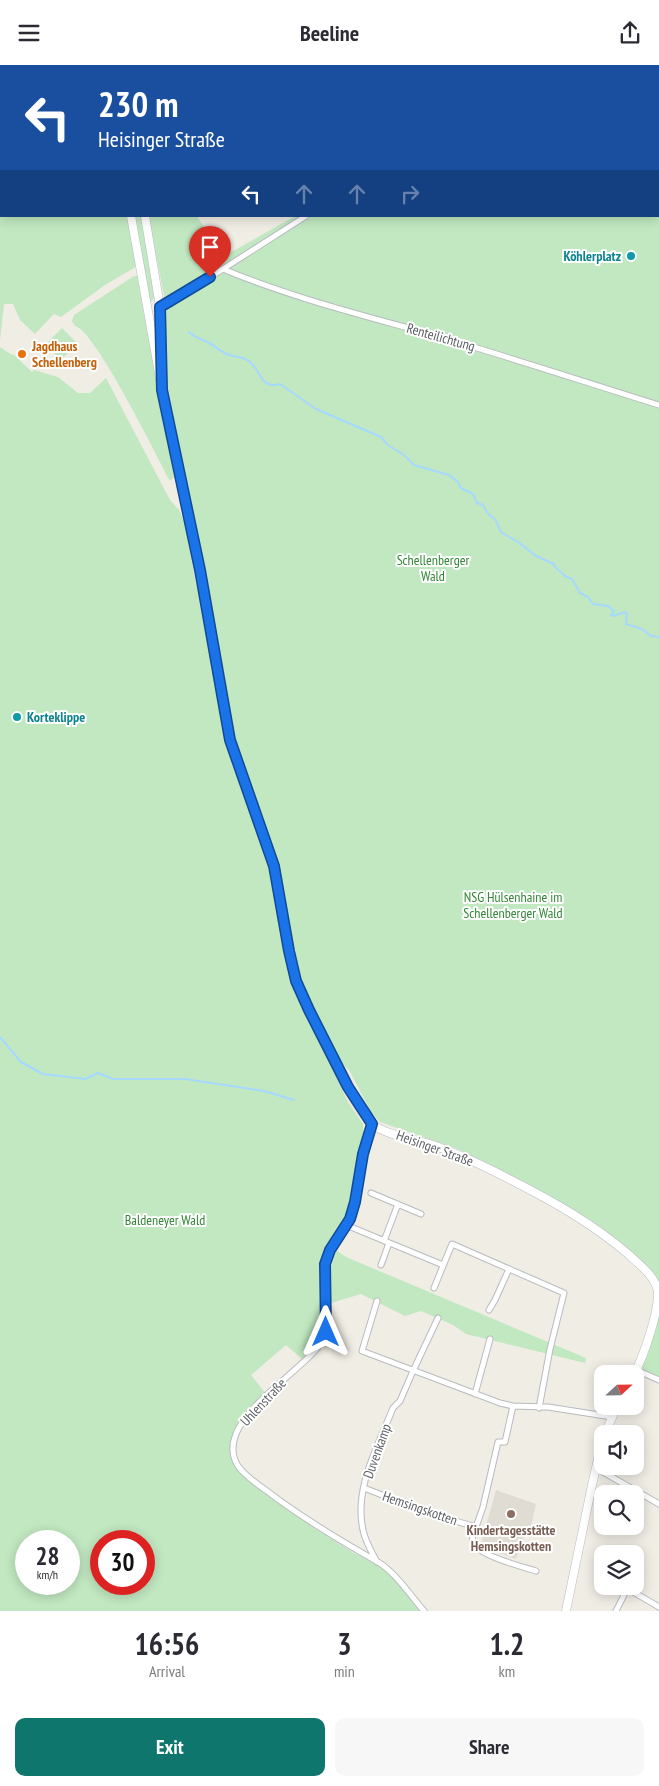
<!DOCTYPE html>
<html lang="en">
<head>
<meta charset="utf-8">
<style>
	:root { --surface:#fff; --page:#f7f7f7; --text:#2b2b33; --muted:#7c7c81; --accent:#0f766e }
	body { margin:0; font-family:"PT Sans Narrow",sans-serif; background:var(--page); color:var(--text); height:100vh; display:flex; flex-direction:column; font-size:19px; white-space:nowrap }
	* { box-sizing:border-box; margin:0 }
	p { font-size:16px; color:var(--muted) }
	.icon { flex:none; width:28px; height:28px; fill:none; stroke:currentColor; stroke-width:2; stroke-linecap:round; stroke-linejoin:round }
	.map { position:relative; height:1546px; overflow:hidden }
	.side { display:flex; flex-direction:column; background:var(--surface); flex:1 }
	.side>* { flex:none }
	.hud { position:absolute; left:0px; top:0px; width:660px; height:152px; box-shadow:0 2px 12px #0003; background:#1a4fa0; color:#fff; overflow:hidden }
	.needle { width:32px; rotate:68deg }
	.controls { position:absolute; left:594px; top:1300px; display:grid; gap:10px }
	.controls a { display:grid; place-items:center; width:50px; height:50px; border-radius:10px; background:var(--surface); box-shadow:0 2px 12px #0003; font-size:25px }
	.speed { position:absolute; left:15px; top:1465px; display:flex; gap:10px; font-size:25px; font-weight:700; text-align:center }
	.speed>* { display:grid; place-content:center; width:65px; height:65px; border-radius:50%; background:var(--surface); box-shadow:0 2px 12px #0003; line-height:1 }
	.speed small { font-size:12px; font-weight:400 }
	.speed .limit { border:8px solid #d22; background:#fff; color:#111 }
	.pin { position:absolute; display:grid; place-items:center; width:42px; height:42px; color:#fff; margin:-51px -21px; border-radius:50% 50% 50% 0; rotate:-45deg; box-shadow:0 0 5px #0007 }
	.pin .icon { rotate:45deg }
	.me { position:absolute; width:55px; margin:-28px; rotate:0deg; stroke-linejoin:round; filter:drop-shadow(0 0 4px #0008) }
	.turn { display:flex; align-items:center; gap:18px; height:105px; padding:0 15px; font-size:22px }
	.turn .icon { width:65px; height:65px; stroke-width:2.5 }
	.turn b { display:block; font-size:35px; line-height:42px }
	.lanes { display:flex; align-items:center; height:48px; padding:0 15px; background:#0003; justify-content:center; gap:25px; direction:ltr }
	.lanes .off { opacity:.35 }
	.eta { display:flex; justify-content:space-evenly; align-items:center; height:85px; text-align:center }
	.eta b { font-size:30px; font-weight:700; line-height:35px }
	.primary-button { display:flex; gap:10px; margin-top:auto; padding:10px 15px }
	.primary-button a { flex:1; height:58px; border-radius:10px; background:var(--accent); color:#fff; font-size:20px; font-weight:700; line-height:58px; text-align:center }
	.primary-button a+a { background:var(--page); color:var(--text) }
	header { display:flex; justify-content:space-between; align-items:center; height:65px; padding:0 15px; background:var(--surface); font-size:22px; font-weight:700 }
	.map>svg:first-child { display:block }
	.education { fill:#e0dcd3 }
	.green { fill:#c1e8c1; fill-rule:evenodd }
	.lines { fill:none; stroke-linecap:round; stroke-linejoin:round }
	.stream { stroke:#a6d9ff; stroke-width:2 }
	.street-casing { stroke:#b8bbbf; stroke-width:7 }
	.secondary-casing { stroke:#b8bcc1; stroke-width:9 }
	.street { stroke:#fff; stroke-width:5 }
	.secondary { stroke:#fff; stroke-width:8 }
	.route-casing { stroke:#114b97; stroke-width:12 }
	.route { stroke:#1a73e8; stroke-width:9 }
	.culture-dot { fill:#0f9aa8; stroke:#fff; stroke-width:2 }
	.food-dot { fill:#e8710a; stroke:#fff; stroke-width:2 }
	.education-dot { fill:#8d6e63; stroke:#fff; stroke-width:2 }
	.labels { text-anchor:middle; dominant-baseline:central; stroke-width:4; stroke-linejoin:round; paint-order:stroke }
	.culture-label { font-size:14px; font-weight:bold; fill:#0d838f; stroke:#fff; text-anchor:end }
	.street-label { font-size:14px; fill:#5d6166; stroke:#fff }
	.food-label { font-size:14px; font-weight:bold; fill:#c56008; stroke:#fff; text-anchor:start }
	.park-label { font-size:14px; fill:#338736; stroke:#fff }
	.education-label { font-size:14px; font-weight:bold; fill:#785e54; stroke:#fff }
</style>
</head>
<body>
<header><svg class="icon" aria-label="menu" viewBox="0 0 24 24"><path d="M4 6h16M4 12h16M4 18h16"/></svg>Beeline<svg class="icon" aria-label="share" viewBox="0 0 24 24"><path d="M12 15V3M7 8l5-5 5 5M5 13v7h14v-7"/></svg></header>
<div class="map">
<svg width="659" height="1546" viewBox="0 0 659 1546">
	<rect width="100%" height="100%" fill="#f0ede5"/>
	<path class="education" d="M 496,1425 L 536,1439 L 531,1461 L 528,1460 L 516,1494 L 484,1482 L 481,1479 Z"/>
	<path class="green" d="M 0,0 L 125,0 L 1,1 L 1,151 L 128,151 L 136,199 L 134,203 L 105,220 L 61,252 L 54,249 L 35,269 L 20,255 L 13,239 L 4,239 L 0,275 Z
		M 215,0 L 659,0 L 659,1226 L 649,1208 L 531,1121 L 458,1084 L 380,1057 L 371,1047 L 349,1005 L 338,995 L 317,956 L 299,916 L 277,802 L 233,670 L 211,545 L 167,320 L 163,260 L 164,251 L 167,245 L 148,151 L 197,151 L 223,192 L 295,151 L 659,151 L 659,1 Z
		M 135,151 L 142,151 L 154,225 L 154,234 L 150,237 Z
		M 134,211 L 137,211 L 174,412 L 170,416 C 157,392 95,265 75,261 L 72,256 L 74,250 Z
		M 62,263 L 77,278 L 61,295 L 45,280 Z
		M 0,282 L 12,290 L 13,289 L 32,307 L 34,305 L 58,312 L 78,328 L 90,328 L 106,313 L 170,435 L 179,445 L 184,456 L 196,519 L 199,527 L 229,685 L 271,805 L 289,903 L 293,917 L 348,1037 L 363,1059 L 363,1068 L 354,1108 L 349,1149 L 329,1182 L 324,1197 L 322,1219 L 324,1253 L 322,1271 L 316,1280 L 302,1294 L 286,1280 L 251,1310 L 266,1329 L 233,1371 L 236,1400 L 281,1438 L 317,1465 L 354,1488 L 382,1502 L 423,1546 L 0,1546 ZM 26,1476 L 69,1476 L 69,1519 L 26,1519 ZM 101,1476 L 144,1476 L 144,1519 L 101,1519 Z
		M 336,1185 L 346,1192 L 586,1293 L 585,1298 L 466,1269 L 453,1260 L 421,1246 L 405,1251 L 361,1229 L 331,1238 L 330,1204 Z
		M 659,1241 L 659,1314 L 637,1305 Z"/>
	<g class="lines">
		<path class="stream" d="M 189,267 C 195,273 202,274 209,278 C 215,281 222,288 229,290 C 235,292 241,291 247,295 C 262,303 258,325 280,319 L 316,344 L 381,372 L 388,380 L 404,390 L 414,400 L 449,410 L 458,417 L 461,423 L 473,429 L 477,438 L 483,440 L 489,450 L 495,454 L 501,467 L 518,477 L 536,491 L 554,499 L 554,501 L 565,511 L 572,514 L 580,528 L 588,532 L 593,539 L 608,541 L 614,546 L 611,550 L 613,551 L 625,547 L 627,549 L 626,559 L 642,564 L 651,571 L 659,572
			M 0,972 L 21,997 L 43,1009 L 85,1014 L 98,1008 L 113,1014 L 185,1014 L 264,1026 L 294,1035"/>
		<defs>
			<path id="street" d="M 529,1 L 530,0
				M 223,204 C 292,233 366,251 437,271 C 512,293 585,317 659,340
				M 160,242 L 223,204 L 306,151
				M 372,1059 C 367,1076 362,1093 359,1110 C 357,1124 356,1138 351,1151 C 344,1171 326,1185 325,1208 C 324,1227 332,1259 323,1275 C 304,1308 210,1356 238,1401 C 245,1411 257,1419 267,1426 C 302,1453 339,1475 378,1497 C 395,1507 411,1531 424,1546
				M 371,1128 L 421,1149
				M 346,1160 L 443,1200
				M 384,1176 L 398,1139
				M 381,1200 L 389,1178
				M 434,1223 L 452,1179 L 564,1228 L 550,1284 L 539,1343
				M 377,1236 L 362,1286 L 500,1338 L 513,1341 L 548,1342 L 612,1352
				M 489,1245 L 495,1235 L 509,1204
				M 636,1305 L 659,1315
				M 475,1329 L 490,1274
				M 596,1403 L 659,1439
				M 364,1423 L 431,1449 L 476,1462 C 474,1467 471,1472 473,1477 C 476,1490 523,1502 536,1506
				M 476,1462 L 483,1442 L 498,1377 L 505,1377 L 513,1341
				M 377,1497 C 372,1488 367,1479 364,1469 C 352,1426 378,1381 393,1343 L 400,1336 L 413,1306 L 438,1253
				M 623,1521 L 659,1542
				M 616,1546 L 627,1524"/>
			<path id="secondary" d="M 128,1 L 128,0
				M 141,1 L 141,0
				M 131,151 L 162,325 L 200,505 L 227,660 L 235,689 L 274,801 L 289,886 L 297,916 L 301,927 C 313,953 354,1046 373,1060 C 393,1073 420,1074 441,1083 C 466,1092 490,1104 513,1116 C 554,1137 593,1159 628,1189 C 640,1200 654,1210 658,1226 C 659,1246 644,1291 634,1309
				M 145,151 L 160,242 L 162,303
				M 605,1369 L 617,1341
				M 566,1546 L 592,1420 L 602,1377"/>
		</defs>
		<use href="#street" class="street-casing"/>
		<use href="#secondary" class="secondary-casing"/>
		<use href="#street" class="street"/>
		<use href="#secondary" class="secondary"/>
	</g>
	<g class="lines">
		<defs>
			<path id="route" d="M 210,212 L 160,242 L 162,325 L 200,505 L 230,675 L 274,801 L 289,886 L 296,916 L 309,945 L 348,1022 L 372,1059 L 363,1089 L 355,1137 L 350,1154 L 330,1185 L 325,1199 L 326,1267"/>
		</defs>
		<use href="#route" class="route-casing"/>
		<use href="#route" class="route"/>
	</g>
	<g class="culture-dot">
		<circle cx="631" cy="191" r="5"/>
		<circle cx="17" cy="652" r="5"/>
	</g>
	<circle class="food-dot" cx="22" cy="289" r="5"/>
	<circle class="education-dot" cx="511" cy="1449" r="5"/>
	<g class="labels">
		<g class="culture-label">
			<text x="621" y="191">Köhlerplatz</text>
			<text x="27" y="652" text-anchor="start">Korteklippe</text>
		</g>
		<g class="street-label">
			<text transform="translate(441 272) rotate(16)">Renteilichtung</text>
			<text transform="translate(435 1083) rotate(20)">Heisinger Straße</text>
			<text transform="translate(263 1337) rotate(-47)">Uhlenstraße</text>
			<text transform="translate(377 1386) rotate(-70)">Duvenkamp</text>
			<text transform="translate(420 1443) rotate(19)">Hemsingskotten</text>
		</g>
		<g class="food-label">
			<text x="32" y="281">Jagdhaus<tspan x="32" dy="16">Schellenberg</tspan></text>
		</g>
		<g class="park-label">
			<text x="433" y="495">Schellenberger<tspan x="433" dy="16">Wald</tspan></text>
			<text x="513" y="832">NSG Hülsenhaine im<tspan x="513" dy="16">Schellenberger Wald</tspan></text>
			<text x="165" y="1155">Baldeneyer Wald</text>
		</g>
		<g class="education-label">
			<text x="511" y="1465">Kindertagesstätte<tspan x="511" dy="16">Hemsingskotten</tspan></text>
		</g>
	</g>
</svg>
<div class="controls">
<a><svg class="needle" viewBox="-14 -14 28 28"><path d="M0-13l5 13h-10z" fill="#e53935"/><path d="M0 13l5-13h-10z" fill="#7c7c81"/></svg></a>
<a><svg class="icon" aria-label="sound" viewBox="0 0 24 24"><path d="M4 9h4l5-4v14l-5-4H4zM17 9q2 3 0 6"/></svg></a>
<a><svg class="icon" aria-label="search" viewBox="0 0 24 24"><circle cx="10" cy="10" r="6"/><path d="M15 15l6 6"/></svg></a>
<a><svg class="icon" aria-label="layers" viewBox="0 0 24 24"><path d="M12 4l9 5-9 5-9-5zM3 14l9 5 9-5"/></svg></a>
</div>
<div class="speed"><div>28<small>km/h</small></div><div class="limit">30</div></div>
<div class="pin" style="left:210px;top:212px;background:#d93025"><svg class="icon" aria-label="arrive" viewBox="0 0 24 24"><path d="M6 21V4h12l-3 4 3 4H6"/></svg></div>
<svg class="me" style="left:326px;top:1267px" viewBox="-20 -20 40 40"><path d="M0-17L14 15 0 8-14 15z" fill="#1a73e8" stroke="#fff" stroke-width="4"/></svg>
<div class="hud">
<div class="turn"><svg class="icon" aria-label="left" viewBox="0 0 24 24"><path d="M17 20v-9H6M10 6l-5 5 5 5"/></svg><div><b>230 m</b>Heisinger Straße</div></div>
<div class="lanes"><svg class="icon" aria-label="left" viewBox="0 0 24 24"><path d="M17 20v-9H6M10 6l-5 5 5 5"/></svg><svg class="icon off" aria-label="ahead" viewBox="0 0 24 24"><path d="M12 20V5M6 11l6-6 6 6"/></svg><svg class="icon off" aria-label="ahead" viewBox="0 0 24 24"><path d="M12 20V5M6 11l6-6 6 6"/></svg><svg class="icon off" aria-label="right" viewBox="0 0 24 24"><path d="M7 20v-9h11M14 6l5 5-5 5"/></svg></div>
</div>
</div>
<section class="side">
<div class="eta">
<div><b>16:56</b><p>Arrival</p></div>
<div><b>3</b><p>min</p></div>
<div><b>1.2</b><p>km</p></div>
</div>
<div class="primary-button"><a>Exit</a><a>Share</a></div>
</section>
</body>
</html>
